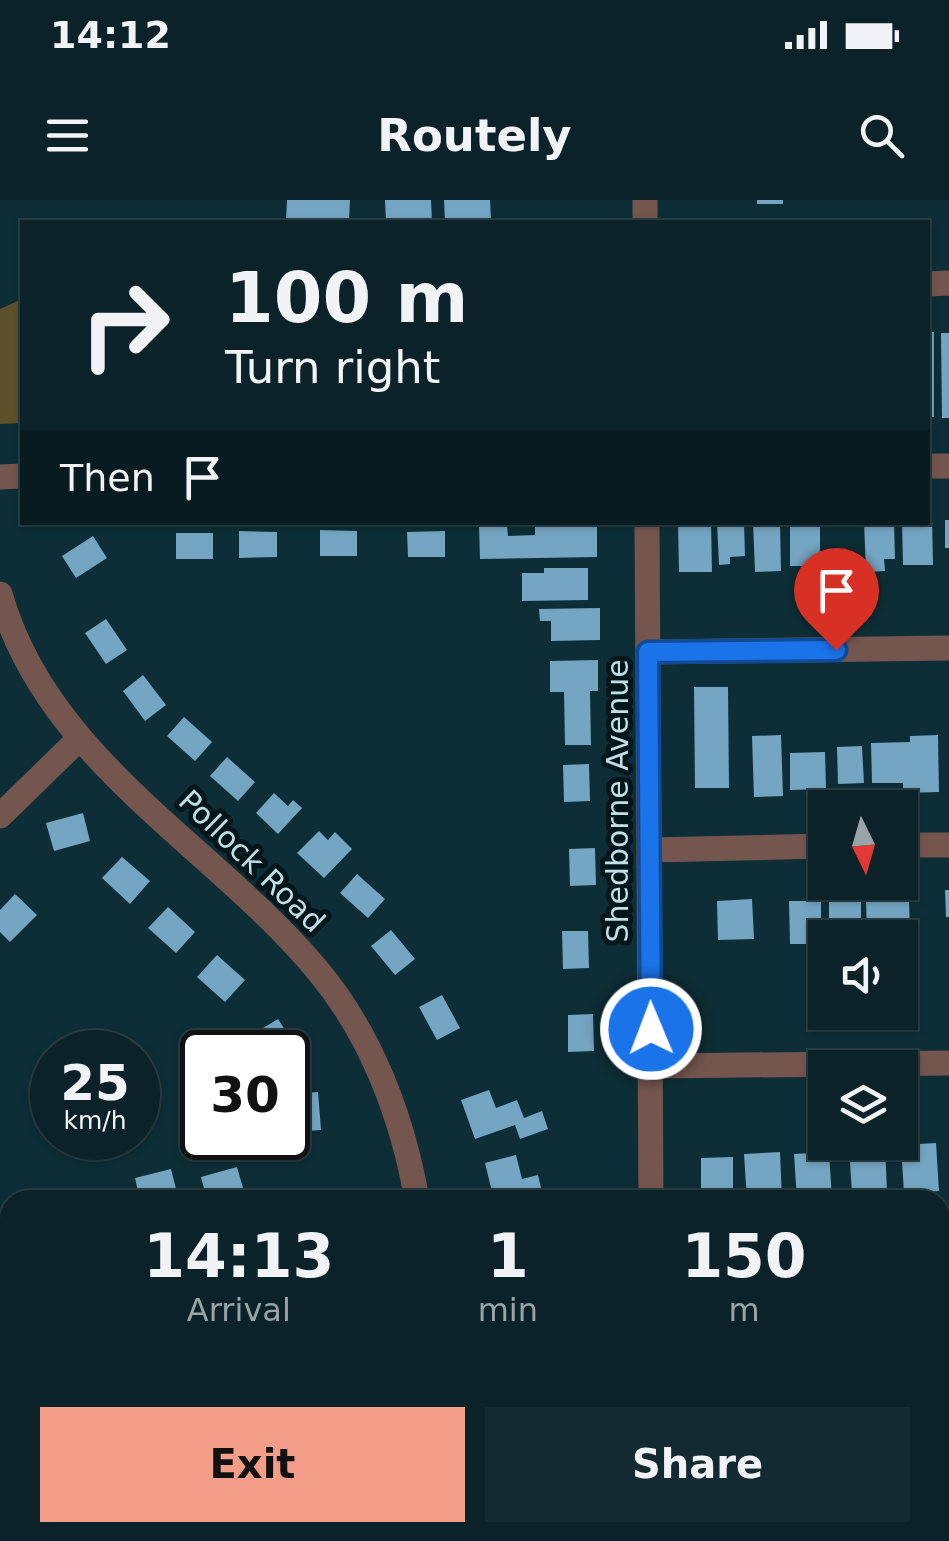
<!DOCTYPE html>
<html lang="en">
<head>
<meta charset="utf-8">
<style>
	:root { --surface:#0a2228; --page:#132a30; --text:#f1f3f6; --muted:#99a4a8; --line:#2a3f45; --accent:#f49e89 }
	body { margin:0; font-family:"DejaVu Sans",sans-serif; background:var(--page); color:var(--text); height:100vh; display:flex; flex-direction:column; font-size:38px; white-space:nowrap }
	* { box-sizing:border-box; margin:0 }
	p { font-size:32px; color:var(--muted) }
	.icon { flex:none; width:55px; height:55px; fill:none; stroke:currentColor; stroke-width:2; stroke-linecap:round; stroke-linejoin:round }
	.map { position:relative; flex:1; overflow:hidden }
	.panel { position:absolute; left:0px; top:990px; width:950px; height:352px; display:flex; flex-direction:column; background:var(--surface); border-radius:30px 30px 0 0; box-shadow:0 2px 8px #0004,0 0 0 2px var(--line) }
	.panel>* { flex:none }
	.banner { position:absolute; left:20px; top:20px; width:910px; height:305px; border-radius:0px; box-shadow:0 2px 8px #0004,0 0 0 2px var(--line); background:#0a2228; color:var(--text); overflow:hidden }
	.needle { width:65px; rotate:175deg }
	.controls { position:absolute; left:808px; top:590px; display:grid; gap:20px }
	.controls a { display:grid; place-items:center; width:110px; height:110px; border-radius:0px; background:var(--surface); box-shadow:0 2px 8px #0004,0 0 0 2px var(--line); font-size:50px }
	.speed { position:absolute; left:30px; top:830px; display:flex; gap:20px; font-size:50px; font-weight:700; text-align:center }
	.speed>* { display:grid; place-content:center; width:130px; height:130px; border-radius:50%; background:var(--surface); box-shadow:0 2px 8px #0004,0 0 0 2px var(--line); line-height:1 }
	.speed small { font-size:25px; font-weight:400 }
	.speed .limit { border:5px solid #111; border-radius:15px; background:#fff; color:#111 }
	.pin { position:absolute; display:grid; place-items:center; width:85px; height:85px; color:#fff; margin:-102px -42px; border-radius:50% 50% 50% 0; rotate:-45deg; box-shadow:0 0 10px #0007 }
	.pin .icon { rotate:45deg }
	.me { position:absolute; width:110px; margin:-55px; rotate:359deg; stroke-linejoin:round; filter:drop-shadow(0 0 8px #0008) }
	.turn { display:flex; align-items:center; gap:35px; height:210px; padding:0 40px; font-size:45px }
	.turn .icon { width:130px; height:130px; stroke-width:2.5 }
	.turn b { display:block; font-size:70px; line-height:85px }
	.then { display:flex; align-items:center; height:95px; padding:0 40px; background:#0003; gap:20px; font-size:38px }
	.eta { display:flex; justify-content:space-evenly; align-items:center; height:170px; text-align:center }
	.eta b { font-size:60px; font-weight:800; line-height:70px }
	.action { display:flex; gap:20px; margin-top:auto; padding:20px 40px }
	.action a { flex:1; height:115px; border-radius:0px; background:var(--accent); color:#111; font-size:40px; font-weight:800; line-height:115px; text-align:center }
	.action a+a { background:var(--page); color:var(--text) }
	.status { display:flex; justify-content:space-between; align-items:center; height:70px; padding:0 50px; background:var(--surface); direction:ltr }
	.status svg { height:28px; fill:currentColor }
	header { display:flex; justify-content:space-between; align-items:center; height:130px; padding:0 40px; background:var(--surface); font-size:45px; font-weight:800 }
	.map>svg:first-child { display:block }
	.green { fill:#5c512a }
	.building { fill:#74a5c2 }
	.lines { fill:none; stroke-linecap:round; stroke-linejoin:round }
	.minor { stroke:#74564e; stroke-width:25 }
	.route-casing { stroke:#114b97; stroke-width:25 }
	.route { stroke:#1a73e8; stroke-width:18 }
	.labels { text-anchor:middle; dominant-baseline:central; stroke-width:10; stroke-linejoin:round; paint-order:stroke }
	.street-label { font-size:30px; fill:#c1dfe6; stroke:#00161b }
</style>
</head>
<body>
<div class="status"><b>14:12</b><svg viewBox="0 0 49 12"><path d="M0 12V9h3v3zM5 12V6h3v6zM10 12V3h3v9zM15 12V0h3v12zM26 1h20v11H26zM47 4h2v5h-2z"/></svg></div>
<header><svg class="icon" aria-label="menu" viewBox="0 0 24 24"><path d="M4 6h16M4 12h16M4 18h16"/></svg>Routely<svg class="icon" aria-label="search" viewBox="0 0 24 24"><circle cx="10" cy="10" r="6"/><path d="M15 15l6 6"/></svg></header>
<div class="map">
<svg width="949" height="1341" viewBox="0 0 949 1341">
	<rect width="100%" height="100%" fill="#0d2e36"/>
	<path class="green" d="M 22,99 L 22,223 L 0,224 L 0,109 Z"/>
	<path class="building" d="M 287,0 L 350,0 L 349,22 L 286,21 Z
		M 385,0 L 431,0 L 432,22 L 386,22 Z
		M 444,0 L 490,0 L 491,20 L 445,22 Z
		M 757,0 L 783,0 L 783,4 L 757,4 Z
		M 928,132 L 934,132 L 934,217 L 928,217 Z
		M 941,133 L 949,133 L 949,218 L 942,218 Z
		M 928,317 L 932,317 L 933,365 L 903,365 L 902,322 L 928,322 Z
		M 945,320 L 949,320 L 949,348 L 945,348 Z
		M 535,322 L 597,322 L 597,357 L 480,359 L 479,326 L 507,326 L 508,336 L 535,335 Z
		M 678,322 L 711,322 L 712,372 L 679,372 Z
		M 717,322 L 744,322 L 745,356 L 730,357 L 730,364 L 719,365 Z
		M 753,322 L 780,322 L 781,371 L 755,372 Z
		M 790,322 L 820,322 L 820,366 L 790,366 Z
		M 864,322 L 894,322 L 895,359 L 884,359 L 885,371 L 866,372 Z
		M 320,330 L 357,331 L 357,356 L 320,356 Z
		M 239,331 L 277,332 L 277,357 L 239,358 Z
		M 445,331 L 445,357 L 408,357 L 407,332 Z
		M 176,333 L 213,333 L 213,359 L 176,359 Z
		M 93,336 L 107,358 L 76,378 L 62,356 Z
		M 544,368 L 588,368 L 588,400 L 522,401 L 522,373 L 544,373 Z
		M 600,408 L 600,440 L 551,441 L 551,421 L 540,421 L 539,409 Z
		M 106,419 L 127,450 L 106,464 L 85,433 Z
		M 598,460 L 598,491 L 590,491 L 591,545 L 565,545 L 564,492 L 550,492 L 550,461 Z
		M 143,475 L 166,505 L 145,521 L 123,491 Z
		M 694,487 L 728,487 L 729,588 L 695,588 Z
		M 184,517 L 212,542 L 195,561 L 167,536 Z
		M 781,535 L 783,596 L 754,597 L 752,536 Z
		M 938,535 L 939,592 L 903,593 L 903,583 L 872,583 L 871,543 L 910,542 L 910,536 Z
		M 862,546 L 864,583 L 838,584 L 837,547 Z
		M 825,552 L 826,589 L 790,590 L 790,553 Z
		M 227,557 L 255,582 L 238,601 L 210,576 Z
		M 589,564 L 590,601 L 564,602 L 563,565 Z
		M 274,593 L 288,606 L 293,600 L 302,608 L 278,634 L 256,613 Z
		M 83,613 L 90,641 L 54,651 L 46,623 Z
		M 319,631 L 328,640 L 335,632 L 352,649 L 324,678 L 297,653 Z
		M 595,648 L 596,685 L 570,686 L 569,649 Z
		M 122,657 L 150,681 L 130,704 L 102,678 Z
		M 357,674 L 385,699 L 368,718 L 340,693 Z
		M 945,690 L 949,690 L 949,717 L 946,717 Z
		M 15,694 L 37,715 L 10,742 L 0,732 L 0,710 Z
		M 861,698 L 861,738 L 829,738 L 829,699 Z
		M 909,698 L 910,736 L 867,738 L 866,699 Z
		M 752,699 L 754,739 L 718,740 L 717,701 Z
		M 789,701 L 821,701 L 821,744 L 790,744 Z
		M 168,707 L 195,732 L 176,753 L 148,728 Z
		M 391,730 L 415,759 L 395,775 L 371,746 Z
		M 562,731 L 588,731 L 589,768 L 563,769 Z
		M 217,755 L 245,780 L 225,802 L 197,777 Z
		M 442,795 L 460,828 L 437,840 L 419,807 Z
		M 593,814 L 594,851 L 568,852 L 568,815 Z
		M 278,819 L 298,850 L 288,857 L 288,852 L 265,852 L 253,834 Z
		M 489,890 L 496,908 L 517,900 L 524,918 L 542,911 L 548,929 L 520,939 L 515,925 L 475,939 L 461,900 Z
		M 318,892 L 321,930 L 292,932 L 289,894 Z
		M 936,943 L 939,991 L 904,993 L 901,945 Z
		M 885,944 L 887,992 L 852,994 L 849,946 Z
		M 780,952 L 782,1000 L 747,1000 L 744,954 Z
		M 829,952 L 832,999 L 797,1000 L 794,954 Z
		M 516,955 L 522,979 L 538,975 L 544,1000 L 494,1000 L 485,963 Z
		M 733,957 L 733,1000 L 701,1000 L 701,958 Z
		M 237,967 L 245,995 L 207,1000 L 201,977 Z
		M 171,969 L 178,997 L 140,1000 L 135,978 Z
		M 102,988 L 110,1000 L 85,1000 Z
		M 716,1335 L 748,1335 L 748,1341 L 716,1341 Z"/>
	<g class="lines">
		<path class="minor" d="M 645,0 L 645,22
			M 928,84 L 949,83
			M 928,266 L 949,266
			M 0,277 L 22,276
			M 647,322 L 651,1000
			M 0,394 C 47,561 215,646 319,772 C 372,836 403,919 417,1000
			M 648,452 L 949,448
			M 0,616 L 80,538
			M 900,645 L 949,645
			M 650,650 L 825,646
			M 651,866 L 949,863
			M 940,1062 L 949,1062
			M 428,1332 L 428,1341
			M 647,1341 L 647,1332"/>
	</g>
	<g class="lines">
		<defs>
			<path id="route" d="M 651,829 L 648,452 L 836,450"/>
		</defs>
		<use href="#route" class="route-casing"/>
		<use href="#route" class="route"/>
	</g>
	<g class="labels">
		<g class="street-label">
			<text transform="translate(617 601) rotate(-90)">Shedborne Avenue</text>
			<text transform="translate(252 661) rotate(44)">Pollock Road</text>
		</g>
	</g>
</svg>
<div class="controls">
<a><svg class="needle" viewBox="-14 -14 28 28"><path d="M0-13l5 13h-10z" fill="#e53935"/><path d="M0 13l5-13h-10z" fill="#99a4a8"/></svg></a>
<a><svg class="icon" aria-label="sound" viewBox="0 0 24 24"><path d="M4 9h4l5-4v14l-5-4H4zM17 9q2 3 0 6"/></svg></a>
<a><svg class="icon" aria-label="layers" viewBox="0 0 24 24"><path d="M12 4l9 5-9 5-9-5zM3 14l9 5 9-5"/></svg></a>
</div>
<div class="speed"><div>25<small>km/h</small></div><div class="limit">30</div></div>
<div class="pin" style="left:836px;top:450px;background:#d93025"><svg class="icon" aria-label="arrive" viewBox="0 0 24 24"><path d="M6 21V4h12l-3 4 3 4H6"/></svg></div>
<svg class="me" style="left:651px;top:829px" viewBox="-20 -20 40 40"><circle r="17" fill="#1a73e8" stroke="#fff" stroke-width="3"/><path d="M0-11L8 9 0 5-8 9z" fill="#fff"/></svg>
<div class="banner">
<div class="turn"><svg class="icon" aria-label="right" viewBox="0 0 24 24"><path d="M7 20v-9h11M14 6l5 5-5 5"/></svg><div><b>100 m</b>Turn right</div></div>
<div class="then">Then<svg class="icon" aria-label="arrive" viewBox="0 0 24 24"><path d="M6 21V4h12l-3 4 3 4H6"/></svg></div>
</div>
<section class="panel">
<div class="eta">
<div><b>14:13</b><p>Arrival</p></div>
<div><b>1</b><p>min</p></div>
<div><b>150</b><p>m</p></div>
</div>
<div class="action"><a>Exit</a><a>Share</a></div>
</section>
</div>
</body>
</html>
